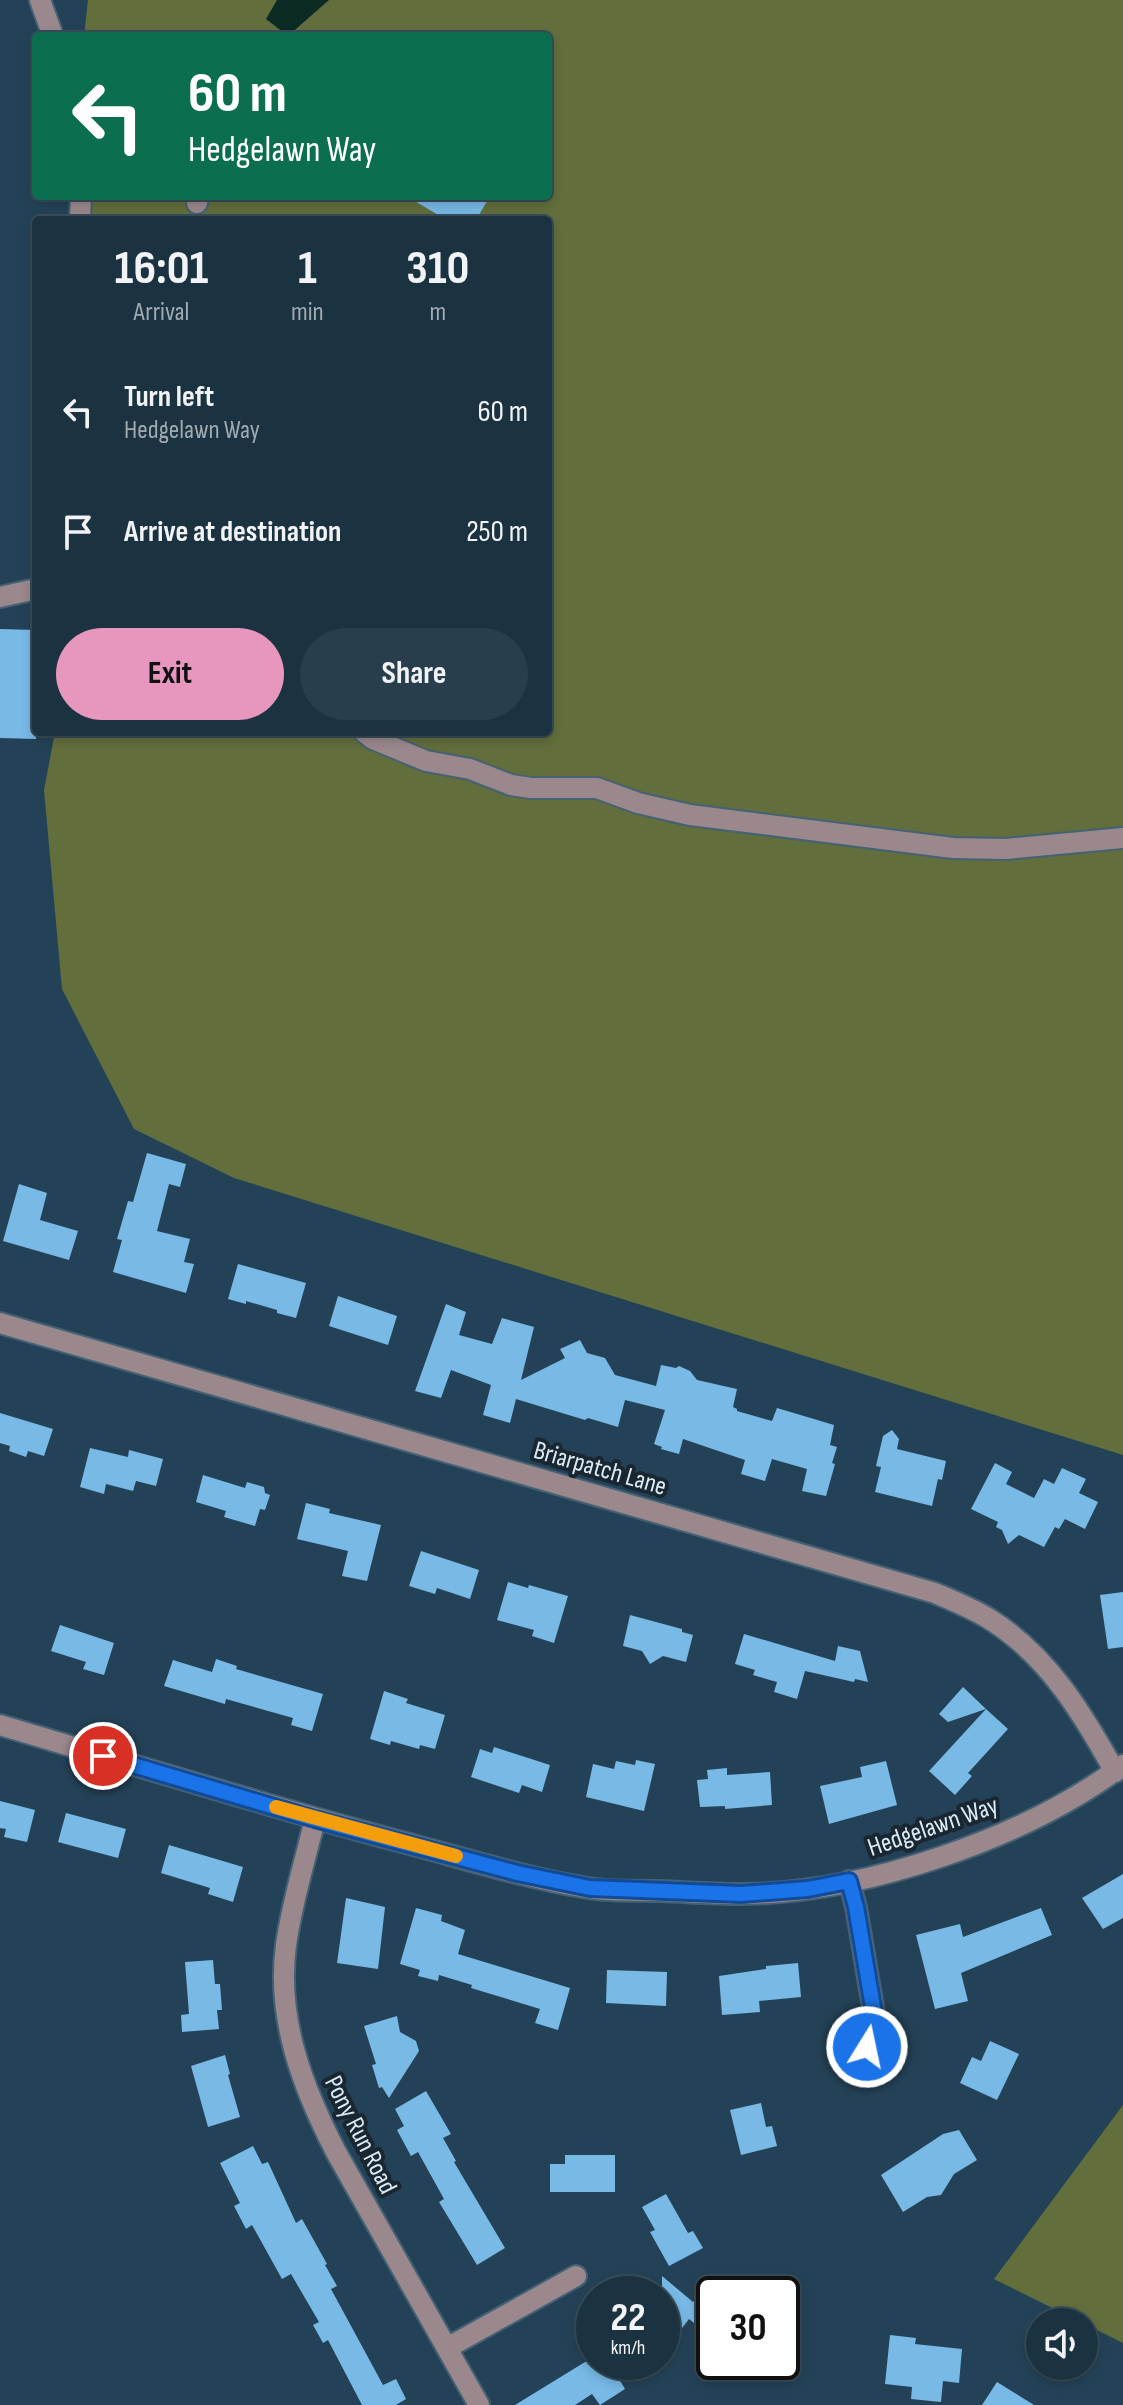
<!DOCTYPE html>
<html lang="en">
<head>
<meta charset="utf-8">
<style>
	:root { --surface:#1b3241; --page:#283e4c; --text:#f1f3f6; --muted:#a0aab1; --line:#394d5a; --accent:#e797bd }
	body { margin:0; font-family:"Sofia Sans Condensed",sans-serif; background:var(--page); color:var(--text); height:100vh; display:flex; flex-direction:column; font-size:30px; white-space:nowrap }
	* { box-sizing:border-box; margin:0 }
	p { font-size:26px; color:var(--muted) }
	.icon { flex:none; width:44px; height:44px; fill:none; stroke:currentColor; stroke-width:2; stroke-linecap:round; stroke-linejoin:round }
	.map { position:relative; flex:1; overflow:hidden }
	.panel { position:absolute; left:32px; top:216px; width:520px; height:520px; display:flex; flex-direction:column; background:var(--surface); border-radius:8px; box-shadow:0 4px 12px #0003,0 0 0 2px var(--line) }
	.panel>* { flex:none }
	.banner { position:absolute; left:32px; top:32px; width:520px; height:168px; border-radius:8px; box-shadow:0 4px 12px #0003,0 0 0 2px var(--line); background:#0b6e4f; color:#fff; overflow:hidden }
	.controls { position:absolute; left:1026px; top:2308px; display:grid; gap:16px }
	.controls a { display:grid; place-items:center; width:72px; height:72px; border-radius:50%; background:var(--surface); box-shadow:0 4px 12px #0003,0 0 0 2px var(--line); font-size:40px }
	.speed { position:absolute; left:576px; top:2276px; display:flex; gap:16px; font-size:40px; font-weight:700; text-align:center }
	.speed>* { display:grid; place-content:center; width:104px; height:104px; border-radius:50%; background:var(--surface); box-shadow:0 4px 12px #0003,0 0 0 2px var(--line); line-height:1 }
	.speed small { font-size:20px; font-weight:400 }
	.speed .limit { border:4px solid #111; border-radius:12px; background:#fff; color:#111 }
	.pin { position:absolute; display:grid; place-items:center; width:68px; height:68px; color:#fff; margin:-34px; border:4px solid #fff; border-radius:50%; box-shadow:0 2px 8px #0007 }
	.me { position:absolute; width:88px; margin:-44px; rotate:10deg; stroke-linejoin:round; filter:drop-shadow(0 0 6px #0008) }
	.turn { display:flex; align-items:center; gap:28px; height:168px; padding:0 24px; font-size:36px }
	.turn .icon { width:104px; height:104px; stroke-width:2.5 }
	.turn b { display:block; font-size:56px; line-height:68px }
	.eta { display:flex; justify-content:space-evenly; align-items:center; height:136px; text-align:center }
	.eta b { font-size:48px; font-weight:700; line-height:56px }
	.primary-button { display:flex; gap:16px; margin-top:auto; padding:16px 24px }
	.primary-button a { flex:1; height:92px; border-radius:48px; background:var(--accent); color:#111; font-size:32px; font-weight:700; line-height:92px; text-align:center }
	.primary-button a+a { background:var(--page); color:var(--text) }
	ul { padding:0; list-style:none }
	li { display:flex; align-items:center; gap:24px; height:120px; padding:0 24px }
	li div { flex:1 }
	li b { display:block; font-size:30px }
	li em { font-style:normal }
	.map>svg:first-child { display:block }
	.green { fill:#626e3c }
	.water { fill:#0c2b25 }
	.building { fill:#78b9e6 }
	.lines { fill:none; stroke-linecap:round; stroke-linejoin:round }
	.minor-casing { stroke:#456174; stroke-width:24 }
	.minor { stroke:#9a888d; stroke-width:20 }
	.route-casing { stroke:#114b97; stroke-width:20 }
	.route { stroke:#1a73e8; stroke-width:14 }
	.slow { stroke:#f59e0b; stroke-width:14 }
	.labels { text-anchor:middle; dominant-baseline:central; stroke-width:8; stroke-linejoin:round; paint-order:stroke }
	.street-label { font-size:26px; fill:#dbecf9; stroke:#1a2731 }
</style>
</head>
<body>
<div class="map">
<svg width="1123" height="2405" viewBox="0 0 1123 2405">
	<rect width="100%" height="100%" fill="#244257"/>
	<path class="green" d="M 88,0 L 1123,0 L 1123,1455 L 234,1178 L 134,1129 L 62,989 L 44,790 L 55,732 L 548,732 L 548,220 L 73,220 L 75,196 L 548,196 L 548,36 L 84,36 Z
		M 1123,2105 L 1123,2343 L 994,2279 Z"/>
	<path class="water" d="M 277,0 L 329,0 L 288,36 L 266,19 Z"/>
	<path class="building" d="M 406,196 L 490,196 L 476,220 L 447,220 Z
		M 0,629 L 36,630 L 36,739 L 0,738 Z
		M 147,1153 L 186,1164 L 180,1187 L 169,1184 L 157,1231 L 190,1239 L 184,1262 L 194,1264 L 186,1293 L 113,1272 L 122,1240 L 117,1239 L 128,1201 L 133,1202 Z
		M 19,1184 L 47,1193 L 40,1220 L 78,1231 L 69,1260 L 3,1241 Z
		M 238,1264 L 306,1283 L 296,1318 L 277,1313 L 277,1310 L 246,1301 L 246,1304 L 228,1299 Z
		M 338,1296 L 397,1316 L 388,1345 L 329,1326 Z
		M 446,1304 L 466,1312 L 459,1335 L 492,1344 L 502,1318 L 534,1327 L 521,1380 L 565,1358 L 560,1349 L 580,1340 L 587,1353 L 605,1358 L 615,1375 L 656,1386 L 661,1365 L 676,1368 L 679,1366 L 690,1371 L 697,1380 L 737,1389 L 733,1407 L 737,1409 L 737,1411 L 772,1421 L 777,1408 L 834,1425 L 830,1445 L 837,1447 L 832,1463 L 835,1464 L 826,1496 L 802,1491 L 807,1469 L 772,1459 L 765,1481 L 741,1474 L 745,1460 L 683,1439 L 679,1454 L 661,1449 L 662,1447 L 654,1444 L 665,1410 L 625,1400 L 618,1427 L 588,1418 L 585,1420 L 516,1399 L 510,1423 L 483,1415 L 491,1385 L 451,1370 L 441,1398 L 415,1391 Z
		M 0,1413 L 53,1429 L 44,1456 L 28,1451 L 26,1457 L 9,1451 L 10,1446 L 0,1443 Z
		M 892,1430 L 899,1439 L 897,1449 L 946,1461 L 942,1480 L 938,1479 L 932,1506 L 875,1492 L 881,1467 L 876,1466 L 883,1436 Z
		M 90,1448 L 128,1457 L 129,1450 L 163,1459 L 156,1486 L 136,1481 L 133,1491 L 106,1484 L 104,1494 L 80,1487 Z
		M 995,1463 L 1012,1472 L 1006,1484 L 1034,1498 L 1044,1479 L 1054,1484 L 1062,1468 L 1086,1479 L 1079,1493 L 1098,1502 L 1085,1529 L 1065,1519 L 1059,1529 L 1055,1527 L 1044,1547 L 1019,1535 L 1008,1544 L 1002,1530 L 996,1527 L 998,1522 L 971,1509 Z
		M 203,1475 L 245,1488 L 247,1482 L 264,1487 L 265,1493 L 270,1495 L 265,1510 L 260,1509 L 255,1526 L 224,1517 L 226,1511 L 196,1502 Z
		M 306,1503 L 330,1509 L 329,1513 L 381,1525 L 367,1581 L 342,1576 L 348,1551 L 297,1539 Z
		M 421,1551 L 479,1570 L 470,1599 L 437,1588 L 435,1594 L 409,1586 Z
		M 508,1582 L 528,1588 L 529,1585 L 568,1596 L 554,1643 L 532,1636 L 534,1630 L 497,1620 Z
		M 1123,1592 L 1123,1647 L 1108,1649 L 1100,1595 Z
		M 630,1615 L 682,1629 L 682,1632 L 693,1635 L 686,1662 L 663,1656 L 650,1664 L 642,1651 L 623,1646 Z
		M 60,1625 L 114,1643 L 104,1675 L 83,1669 L 86,1662 L 51,1651 Z
		M 744,1634 L 835,1661 L 838,1646 L 860,1651 L 868,1682 L 855,1679 L 854,1682 L 805,1671 L 797,1699 L 774,1692 L 777,1682 L 753,1675 L 755,1670 L 735,1664 Z
		M 216,1659 L 237,1666 L 236,1669 L 323,1694 L 312,1731 L 291,1725 L 293,1718 L 226,1699 L 225,1704 L 164,1686 L 173,1660 L 212,1672 Z
		M 963,1687 L 986,1709 L 948,1722 L 939,1714 Z
		M 384,1691 L 408,1699 L 406,1703 L 445,1715 L 435,1749 L 420,1745 L 419,1749 L 391,1741 L 390,1745 L 370,1739 Z
		M 986,1709 L 1008,1729 L 968,1773 L 972,1776 L 955,1795 L 929,1771 Z
		M 494,1747 L 550,1765 L 542,1792 L 522,1785 L 519,1793 L 471,1777 L 480,1749 L 492,1753 Z
		M 636,1760 L 655,1764 L 644,1811 L 586,1797 L 593,1764 L 614,1769 L 616,1761 L 635,1765 Z
		M 886,1761 L 897,1805 L 829,1824 L 820,1786 L 862,1777 L 860,1767 Z
		M 727,1768 L 727,1775 L 770,1772 L 772,1805 L 725,1809 L 725,1806 L 700,1807 L 697,1780 L 708,1779 L 707,1770 Z
		M 0,1801 L 35,1810 L 27,1842 L 4,1837 L 6,1829 L 0,1828 Z
		M 66,1813 L 126,1829 L 118,1858 L 58,1842 Z
		M 169,1845 L 243,1867 L 233,1902 L 208,1894 L 210,1888 L 161,1873 Z
		M 1123,1874 L 1123,1918 L 1103,1929 L 1082,1898 Z
		M 346,1898 L 385,1907 L 378,1969 L 337,1963 Z
		M 416,1908 L 442,1915 L 441,1921 L 465,1930 L 458,1954 L 570,1988 L 558,2030 L 535,2023 L 540,2009 L 471,1988 L 472,1985 L 439,1975 L 438,1981 L 418,1976 L 420,1970 L 400,1964 Z
		M 1041,1908 L 1052,1935 L 961,1973 L 968,2001 L 935,2009 L 916,1935 L 960,1924 L 963,1937 Z
		M 213,1960 L 215,1984 L 220,1984 L 222,2010 L 217,2010 L 219,2029 L 182,2032 L 181,2015 L 189,2014 L 185,1962 Z
		M 798,1963 L 801,1997 L 759,2001 L 760,2012 L 722,2015 L 719,1976 L 766,1969 L 766,1966 Z
		M 607,1970 L 667,1972 L 666,2006 L 606,2003 Z
		M 397,2016 L 400,2032 L 416,2041 L 419,2051 L 389,2098 L 382,2087 L 379,2088 L 372,2065 L 376,2064 L 364,2026 Z
		M 990,2041 L 1019,2054 L 997,2100 L 960,2083 L 972,2057 L 981,2061 Z
		M 225,2055 L 230,2074 L 228,2075 L 240,2117 L 208,2127 L 191,2066 Z
		M 426,2091 L 451,2134 L 443,2138 L 456,2161 L 454,2162 L 505,2248 L 477,2265 L 439,2202 L 444,2199 L 418,2152 L 411,2156 L 397,2130 L 404,2126 L 395,2109 Z
		M 761,2103 L 766,2127 L 772,2126 L 777,2146 L 741,2155 L 730,2110 Z
		M 959,2130 L 977,2160 L 954,2174 L 941,2195 L 927,2197 L 903,2212 L 881,2175 L 943,2134 Z
		M 253,2146 L 262,2164 L 268,2162 L 296,2223 L 302,2219 L 327,2264 L 325,2265 L 337,2286 L 331,2289 L 383,2385 L 396,2379 L 406,2399 L 396,2405 L 362,2405 L 328,2340 L 323,2343 L 313,2325 L 319,2322 L 291,2274 L 282,2279 L 252,2225 L 246,2229 L 234,2206 L 240,2203 L 220,2163 Z
		M 565,2155 L 615,2155 L 615,2192 L 550,2192 L 550,2164 L 565,2164 Z
		M 666,2194 L 688,2233 L 693,2231 L 703,2248 L 669,2266 L 650,2232 L 655,2230 L 642,2207 Z
		M 662,2276 L 693,2302 L 698,2296 L 714,2310 L 714,2320 L 704,2331 L 689,2319 L 662,2354 Z
		M 890,2335 L 916,2338 L 915,2344 L 962,2349 L 959,2383 L 943,2381 L 941,2402 L 911,2399 L 912,2387 L 885,2384 Z
		M 585,2362 L 609,2362 L 625,2389 L 600,2405 L 592,2394 L 575,2405 L 515,2405 Z
		M 997,2382 L 1034,2405 L 982,2405 Z"/>
	<g class="lines">
		<defs>
			<path id="minor" d="M 40,0 L 53,36
				M 197,203 L 198,196
				M 80,220 L 81,196
				M 0,597 L 36,589
				M 364,732 L 373,739 L 426,761 L 470,769 L 511,785 L 531,788 L 597,788 L 638,803 L 690,815 L 953,848 L 1006,849 L 1123,838
				M 0,1323 L 935,1593 C 954,1601 974,1609 991,1620 C 1048,1656 1083,1714 1115,1772
				M 0,1725 C 135,1765 270,1807 406,1843 C 466,1859 526,1878 588,1888 C 611,1892 637,1890 660,1891 C 686,1892 713,1894 739,1894 C 862,1894 1024,1839 1123,1765
				M 315,1819 C 305,1861 292,1902 286,1945 C 276,2019 303,2088 336,2152 L 479,2405
				M 849,1881 L 856,1907 L 875,2019 L 858,2074
				M 447,2348 L 576,2276"/>
		</defs>
		<use href="#minor" class="minor-casing"/>
		<use href="#minor" class="minor"/>
	</g>
	<g class="lines">
		<defs>
			<path id="route" d="M 103,1756 L 315,1819 L 517,1873 L 590,1888 L 741,1894 L 808,1889 L 849,1881 L 856,1907 L 875,2019 L 867,2047"/>
		</defs>
		<use href="#route" class="route-casing"/>
		<use href="#route" class="route"/>
		<path class="slow" d="M 276,1807 L 456,1856"/>
	</g>
	<g class="labels">
		<g class="street-label">
			<text transform="translate(600 1469) rotate(16)">Briarpatch Lane</text>
			<text transform="translate(933 1827) rotate(-19)">Hedgelawn Way</text>
			<text transform="translate(360 2135) rotate(63)">Pony Run Road</text>
		</g>
	</g>
</svg>
<div class="controls">
<a><svg class="icon" aria-label="sound" viewBox="0 0 24 24"><path d="M4 9h4l5-4v14l-5-4H4zM17 9q2 3 0 6"/></svg></a>
</div>
<div class="speed"><div>22<small>km/h</small></div><div class="limit">30</div></div>
<div class="pin" style="left:103px;top:1756px;background:#d93025"><svg class="icon" aria-label="arrive" viewBox="0 0 24 24"><path d="M6 21V4h12l-3 4 3 4H6"/></svg></div>
<svg class="me" style="left:867px;top:2047px" viewBox="-20 -20 40 40"><circle r="17" fill="#1a73e8" stroke="#fff" stroke-width="3"/><path d="M0-11L8 9 0 5-8 9z" fill="#fff"/></svg>
<div class="banner">
<div class="turn"><svg class="icon" aria-label="left" viewBox="0 0 24 24"><path d="M17 20v-9H6M10 6l-5 5 5 5"/></svg><div><b>60 m</b>Hedgelawn Way</div></div>
</div>
<section class="panel">
<div class="eta">
<div><b>16:01</b><p>Arrival</p></div>
<div><b>1</b><p>min</p></div>
<div><b>310</b><p>m</p></div>
</div>
<ul>
<li><svg class="icon" aria-label="left" viewBox="0 0 24 24"><path d="M17 20v-9H6M10 6l-5 5 5 5"/></svg><div><b>Turn left</b><p>Hedgelawn Way</p></div><em>60 m</em></li>
<li><svg class="icon" aria-label="arrive" viewBox="0 0 24 24"><path d="M6 21V4h12l-3 4 3 4H6"/></svg><div><b>Arrive at destination</b></div><em>250 m</em></li>
</ul>
<div class="primary-button"><a>Exit</a><a>Share</a></div>
</section>
</div>
</body>
</html>
